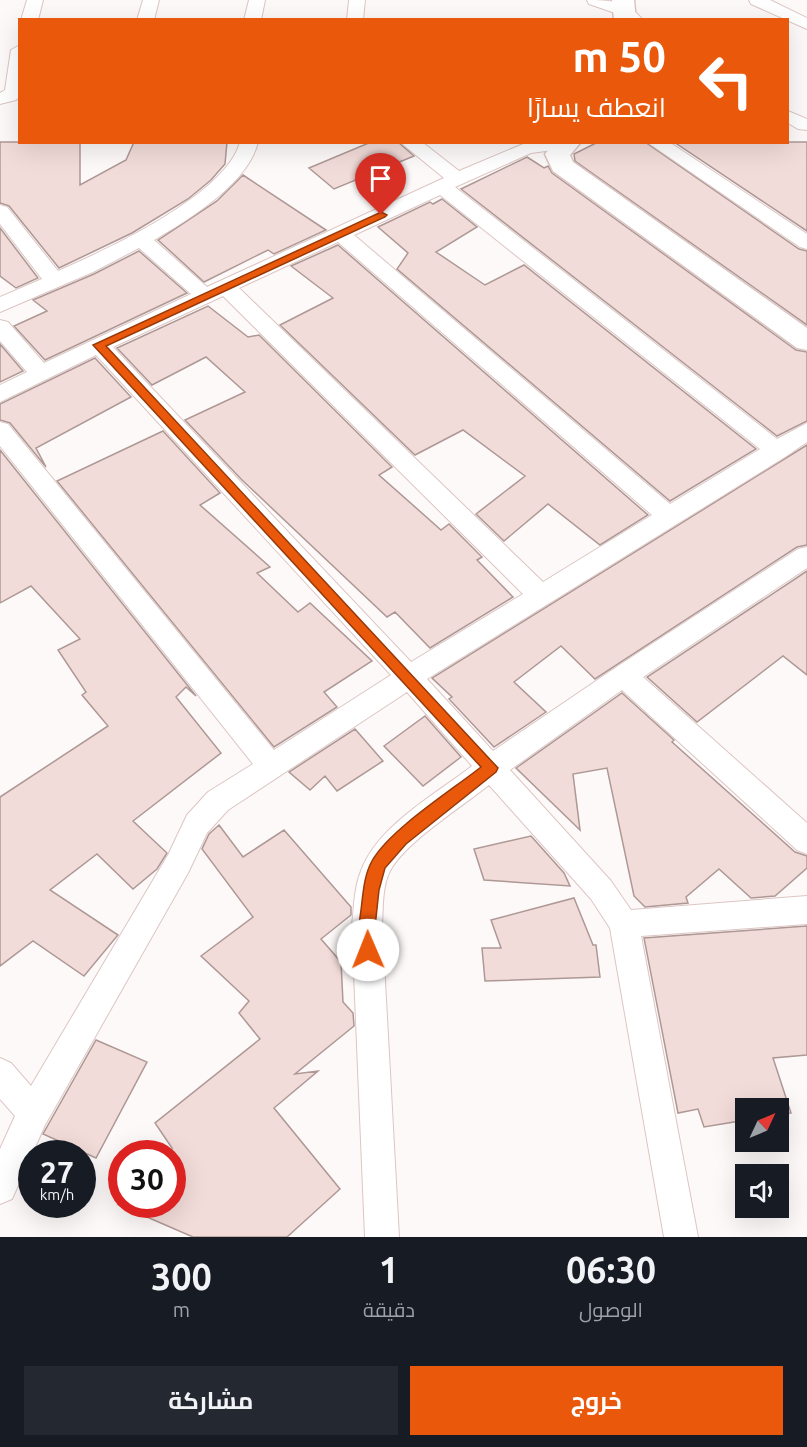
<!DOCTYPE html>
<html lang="ar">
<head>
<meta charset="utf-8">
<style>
	:root { --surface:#171b24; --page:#242831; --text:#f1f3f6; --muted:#9ea1a6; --accent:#ea580c }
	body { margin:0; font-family:Ubuntu,Cairo,sans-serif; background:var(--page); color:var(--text); direction:rtl; height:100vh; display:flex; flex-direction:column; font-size:22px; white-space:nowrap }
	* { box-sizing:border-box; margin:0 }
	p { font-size:20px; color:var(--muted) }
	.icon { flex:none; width:33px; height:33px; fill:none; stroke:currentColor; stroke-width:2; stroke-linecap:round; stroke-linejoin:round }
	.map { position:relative; height:1237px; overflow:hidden; direction:ltr }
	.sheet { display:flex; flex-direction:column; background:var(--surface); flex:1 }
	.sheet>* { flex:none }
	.banner { position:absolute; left:18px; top:18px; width:771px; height:126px; border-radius:0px; box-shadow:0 6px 24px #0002; direction:rtl; background:#ea580c; color:#fff; overflow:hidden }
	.needle { width:39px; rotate:46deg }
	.controls { position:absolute; left:735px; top:1098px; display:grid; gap:12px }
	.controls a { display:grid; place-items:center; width:54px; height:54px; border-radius:0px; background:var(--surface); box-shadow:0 6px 24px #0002; font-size:30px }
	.speed { position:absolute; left:18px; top:1140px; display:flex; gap:12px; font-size:30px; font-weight:700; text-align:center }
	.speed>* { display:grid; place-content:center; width:78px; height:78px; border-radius:50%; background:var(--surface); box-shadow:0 6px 24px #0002; line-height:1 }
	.speed small { font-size:15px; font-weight:400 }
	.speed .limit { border:9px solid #d22; background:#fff; color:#111 }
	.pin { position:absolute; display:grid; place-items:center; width:51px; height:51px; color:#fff; margin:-62px -26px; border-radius:50% 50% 50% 0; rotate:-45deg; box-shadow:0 0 6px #0007 }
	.pin .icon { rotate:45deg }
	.me { position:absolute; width:66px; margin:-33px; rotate:359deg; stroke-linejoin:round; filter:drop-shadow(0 0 4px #0008) }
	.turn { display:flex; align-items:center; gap:21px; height:126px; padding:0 24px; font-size:27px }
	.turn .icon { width:78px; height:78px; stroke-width:2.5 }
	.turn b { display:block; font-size:42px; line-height:51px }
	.eta { display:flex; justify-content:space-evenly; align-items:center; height:102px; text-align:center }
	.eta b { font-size:36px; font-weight:700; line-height:42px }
	.primary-button { display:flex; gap:12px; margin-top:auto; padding:12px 24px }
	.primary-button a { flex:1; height:69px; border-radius:0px; background:var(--accent); color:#fff; font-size:24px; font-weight:700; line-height:69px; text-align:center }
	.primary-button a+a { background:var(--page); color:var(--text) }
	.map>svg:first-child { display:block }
	.building { fill:#f2dcd9; stroke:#ad9895; stroke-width:1.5 }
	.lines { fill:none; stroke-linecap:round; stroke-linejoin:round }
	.street-casing { stroke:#dcc6c3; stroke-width:2 }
	.secondary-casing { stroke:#dcc6c3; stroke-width:3 }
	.street { fill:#fff; fill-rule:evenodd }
	.secondary { fill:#fff; fill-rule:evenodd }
	.route { fill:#ea580c; stroke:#983908; stroke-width:1.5 }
</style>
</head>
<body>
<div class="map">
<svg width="807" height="1237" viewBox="0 0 807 1237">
	<rect width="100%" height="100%" fill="#fef9f9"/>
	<path class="building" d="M 0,142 L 80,142 L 80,185 L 126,160 L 134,142 L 227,142 L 225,164 L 211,180 L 188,199 L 132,233 L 59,268 L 9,206 L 0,203 Z
		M 371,142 L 398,142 L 414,156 L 334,189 L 309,168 Z
		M 598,142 L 645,142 L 799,249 L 807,251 L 807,325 L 575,161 L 574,154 Z
		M 674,142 L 807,142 L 807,231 Z
		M 527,157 L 544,168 L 548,166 L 552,173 L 796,350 L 807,352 L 807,421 L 777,436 L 461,189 Z
		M 243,175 L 326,230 L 274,254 L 268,250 L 204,282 L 158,240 L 217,201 Z
		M 442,199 L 477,227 L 436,252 L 485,285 L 524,265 L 756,449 L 670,501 L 397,269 L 408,253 L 378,227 L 430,202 L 433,204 Z
		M 0,228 L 38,278 L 16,288 L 0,276 Z
		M 338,245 L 648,515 L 600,545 L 548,504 L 504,541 L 476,514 L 525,476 L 463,430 L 415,455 L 280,325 L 333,298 L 291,266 Z
		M 139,251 L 187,293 L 45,360 L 14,326 L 47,311 L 33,300 L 94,274 Z
		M 208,306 L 248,337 L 259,335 L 392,467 L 379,475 L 441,530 L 449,524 L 482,557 L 477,560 L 513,597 L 430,648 L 395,612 L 387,617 L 241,479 L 185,420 L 245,392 L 206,357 L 152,385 L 117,348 Z
		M 0,344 L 23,371 L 0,382 Z
		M 95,358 L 131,397 L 36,448 L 46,467 L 10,423 L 0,420 L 0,404 Z
		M 163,431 L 220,493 L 200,505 L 270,567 L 257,573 L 298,612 L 310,603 L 372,661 L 324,692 L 337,707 L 274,747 L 57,481 Z
		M 807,445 L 807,545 L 797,547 L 595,679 L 561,646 L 514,682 L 546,712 L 494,747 L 449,699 L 452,697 L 432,678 Z
		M 0,450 L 196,696 L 186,687 L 176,697 L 221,753 L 133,821 L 167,853 L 157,869 L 133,889 L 97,854 L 50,890 L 118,935 L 84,976 L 33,941 L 0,966 L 0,797 L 108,726 L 82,695 L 86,692 L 58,650 L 80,639 L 31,586 L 0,603 Z
		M 807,571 L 807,675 L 783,656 L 697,722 L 647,677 Z
		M 622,693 L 674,740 L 672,742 L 795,852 L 807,856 L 807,868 L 775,896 L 751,898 L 719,869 L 686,897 L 688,903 L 645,907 L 634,896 L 607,768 L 573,774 L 580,830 L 516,768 Z
		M 425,716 L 461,757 L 423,786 L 384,746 Z
		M 355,729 L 383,761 L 337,791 L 325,776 L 310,790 L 289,772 Z
		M 219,825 L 243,857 L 284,830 L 351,907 L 351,915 L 321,939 L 341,962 L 343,1002 L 353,1013 L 354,1026 L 295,1074 L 318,1071 L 274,1108 L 340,1189 L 287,1237 L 193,1237 L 117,1204 L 172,1204 L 172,1148 L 155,1123 L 260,1039 L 239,1013 L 249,1001 L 201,956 L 253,917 L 202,849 L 209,834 Z
		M 531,836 L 564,873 L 570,886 L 484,880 L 474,849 Z
		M 574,898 L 593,945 L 596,945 L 600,977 L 485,981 L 482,948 L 501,948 L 491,920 Z
		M 807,926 L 807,1055 L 773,1058 L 791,1113 L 778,1115 L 778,1108 L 746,1108 L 746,1120 L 704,1127 L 698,1109 L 678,1113 L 644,938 Z
		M 96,1040 L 147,1062 L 96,1158 L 43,1134 Z"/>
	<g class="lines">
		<defs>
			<path id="street" d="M 27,0 L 43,0 L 38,20 L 21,20 Z
				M 143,0 L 159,0 L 154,20 L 137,20 Z
				M 249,0 L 265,0 L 261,20 L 244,20 Z
				M 349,0 L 365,0 L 363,20 L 347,20 Z
				M 587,0 C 609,0 628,1 643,20 L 625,20 L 618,14 L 589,4 Z
				M 749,0 L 770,0 L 807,18 L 807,29 L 751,4 Z
				M 20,45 L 20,96 L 16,100 L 0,104 L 0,93 L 5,90 L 11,50 Z
				M 788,111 L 807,119 L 807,130 L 798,129 L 788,123 Z
				M 240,142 L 258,142 C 248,184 189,219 154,240 L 207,287 L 444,178 L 400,142 L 422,142 L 459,171 L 528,142 L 577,142 L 575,147 L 531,153 L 455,187 L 777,439 L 807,423 L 807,442 L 785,457 L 427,679 L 493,751 L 618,666 L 798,549 L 807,547 L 807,568 L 643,677 L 807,823 L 807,854 L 797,850 L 622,690 L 510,770 L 611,881 L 631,910 L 807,896 L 807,924 L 641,936 L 698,1237 L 664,1237 L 610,928 L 591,899 L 489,785 C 463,806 404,843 390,871 C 382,886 383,909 382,926 L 399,1237 L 365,1237 L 352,926 C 354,908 354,888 361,871 C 377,826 436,794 472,766 L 407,692 L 228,810 L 207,833 L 188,873 L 45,1125 L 12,1199 L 0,1204 L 0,1149 L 15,1116 L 0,1099 L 0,1058 L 11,1063 L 31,1086 L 168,855 L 187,815 L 208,792 L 253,764 L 0,446 L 0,422 L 8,424 L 274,750 L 391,675 L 96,355 L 0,402 L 0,385 L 27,372 L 0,341 L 0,320 L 8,322 L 44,363 L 191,294 L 139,248 L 93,272 L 0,312 L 0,297 L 42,279 L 0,224 L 0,205 L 7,207 L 58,271 C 106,250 226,195 240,142 ZM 440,195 L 760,449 L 670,504 L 354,235 ZM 338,242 L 652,515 L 543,582 L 239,288 ZM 223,296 L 523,594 L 411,662 L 113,347 Z
				M 647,142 L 669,142 L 807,234 L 807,249 L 800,247 Z"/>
			<path id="secondary" d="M 612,0 L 634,0 L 636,20 L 614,20 Z
				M 555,142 L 581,142 L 570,155 L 573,162 L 807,328 L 807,350 L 797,348 L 553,171 L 545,154 Z"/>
		</defs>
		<use href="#street" class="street-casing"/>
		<use href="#secondary" class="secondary-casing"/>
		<use href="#street" class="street"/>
		<use href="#secondary" class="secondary"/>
	</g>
	<path class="route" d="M 381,212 L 387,215 L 385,217 L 106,346 L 498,768 L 496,772 L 406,844 L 385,868 L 379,890 L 375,927 L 376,950 L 374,956 L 368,958 L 362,956 C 356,942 359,924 361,910 C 363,894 364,875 372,861 C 389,830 452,790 481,767 L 93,345 Z"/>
</svg>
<div class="controls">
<a><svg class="needle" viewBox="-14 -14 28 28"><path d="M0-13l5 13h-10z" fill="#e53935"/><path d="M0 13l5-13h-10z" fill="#9ea1a6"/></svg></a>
<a><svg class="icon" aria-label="sound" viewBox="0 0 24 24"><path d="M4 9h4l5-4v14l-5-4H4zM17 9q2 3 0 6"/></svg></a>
</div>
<div class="speed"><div>27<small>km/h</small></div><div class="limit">30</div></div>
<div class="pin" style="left:381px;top:215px;background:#d93025"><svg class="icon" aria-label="arrive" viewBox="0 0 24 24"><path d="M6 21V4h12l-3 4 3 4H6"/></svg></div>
<svg class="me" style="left:368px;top:950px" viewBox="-20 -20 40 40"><circle r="19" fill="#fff"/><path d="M0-13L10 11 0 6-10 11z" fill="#ea580c"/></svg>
<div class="banner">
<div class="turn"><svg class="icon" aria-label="left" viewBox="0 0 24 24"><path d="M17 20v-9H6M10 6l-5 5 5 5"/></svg><div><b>50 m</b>انعطف يسارًا</div></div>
</div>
</div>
<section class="sheet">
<div class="eta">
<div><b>06:30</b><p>الوصول</p></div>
<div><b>1</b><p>دقيقة</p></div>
<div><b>300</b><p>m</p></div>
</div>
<div class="primary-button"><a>خروج</a><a>مشاركة</a></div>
</section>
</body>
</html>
